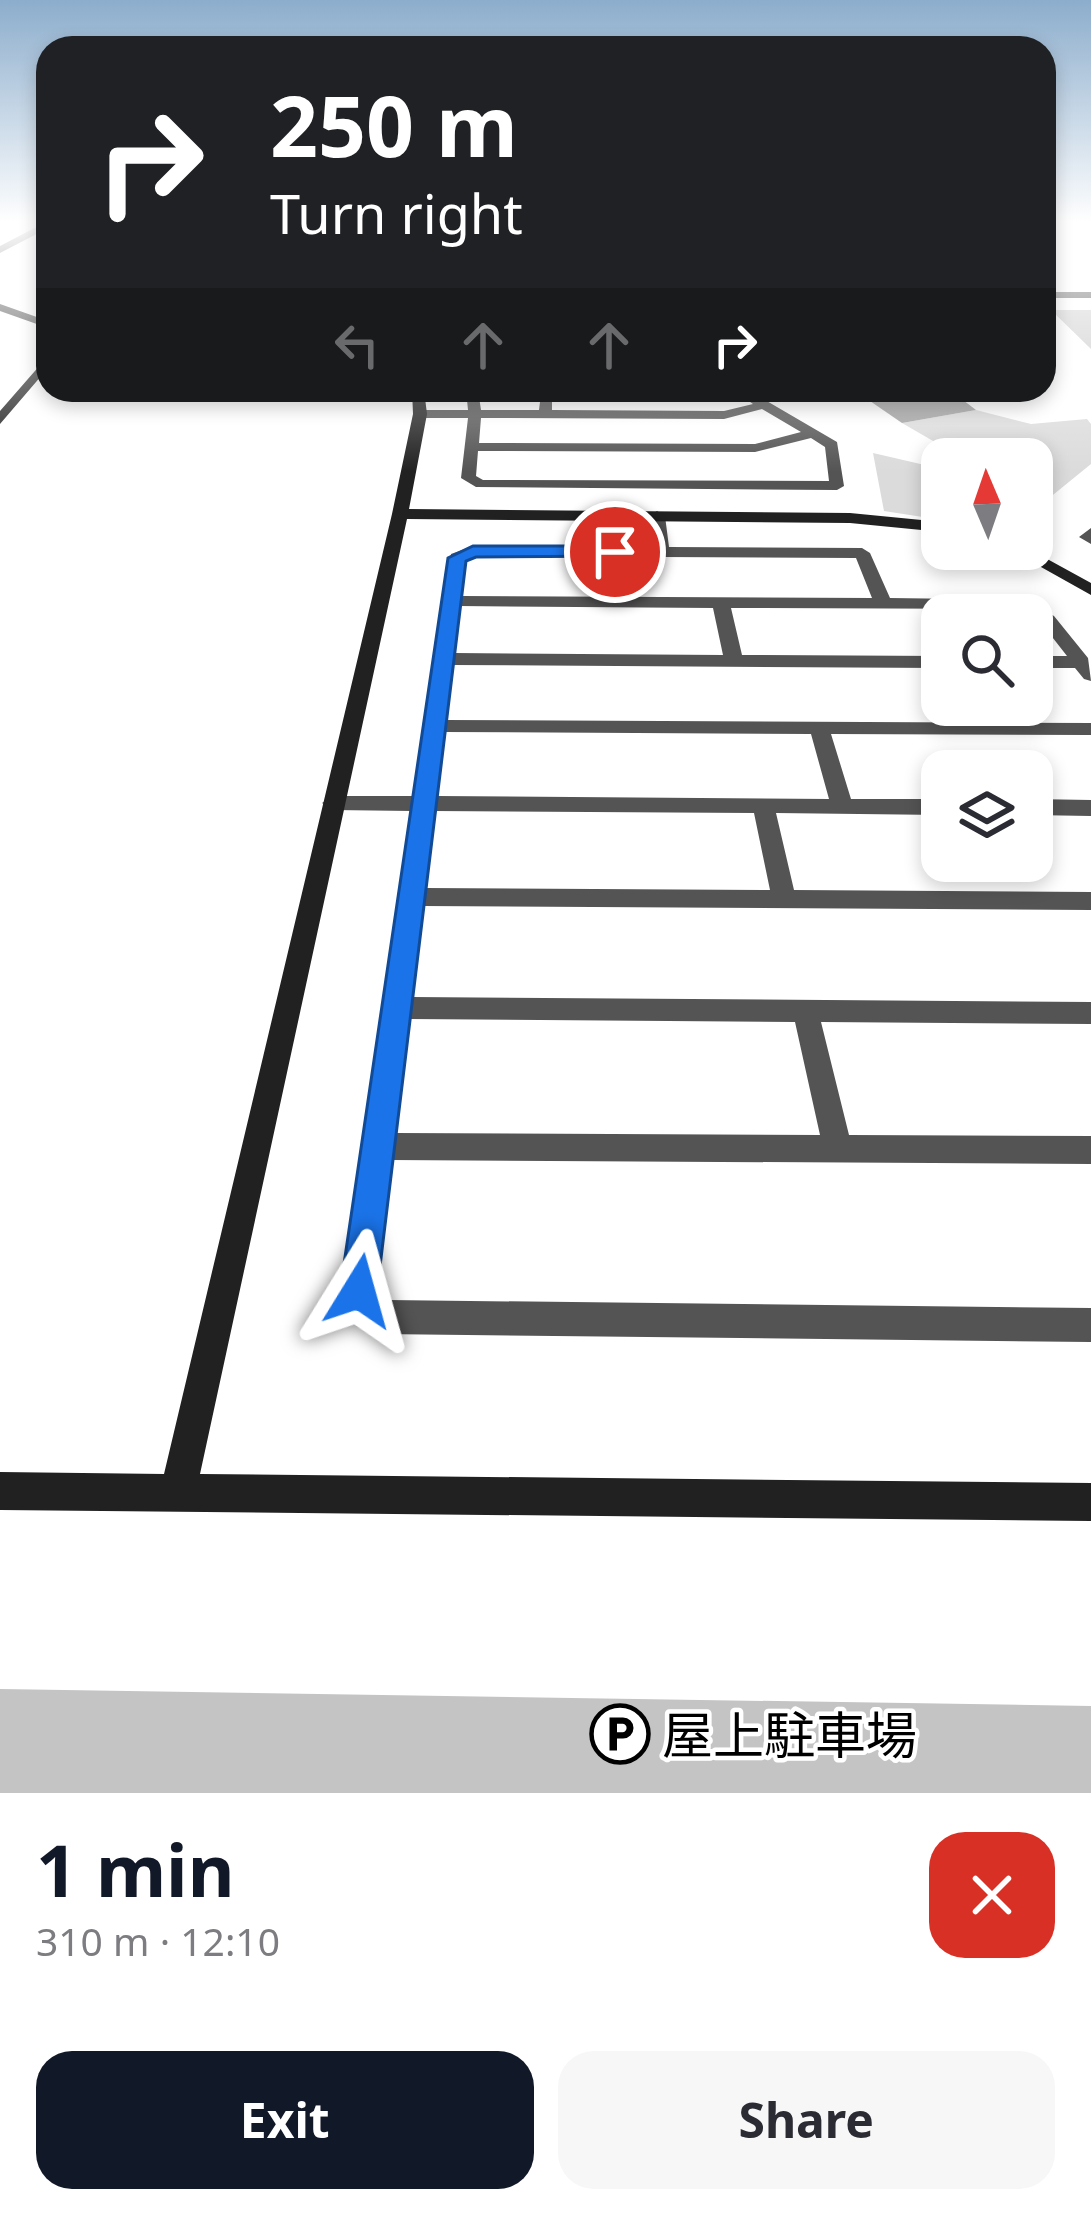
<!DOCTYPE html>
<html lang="en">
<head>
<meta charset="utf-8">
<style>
	:root { --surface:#fff; --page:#f7f7f7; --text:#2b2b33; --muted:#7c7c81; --accent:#111827 }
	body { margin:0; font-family:"Noto Sans","Noto Sans JP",sans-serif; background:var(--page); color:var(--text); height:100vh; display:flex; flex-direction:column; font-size:45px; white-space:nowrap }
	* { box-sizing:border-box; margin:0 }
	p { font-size:39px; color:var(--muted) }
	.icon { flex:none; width:66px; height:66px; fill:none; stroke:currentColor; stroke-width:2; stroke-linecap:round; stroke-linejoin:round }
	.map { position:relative; height:1793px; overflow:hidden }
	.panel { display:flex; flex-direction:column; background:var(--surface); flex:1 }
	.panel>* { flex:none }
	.guide { position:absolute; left:36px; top:36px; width:1020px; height:366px; border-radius:36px; box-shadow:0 6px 18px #0003; background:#202124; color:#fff; overflow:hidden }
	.needle { width:78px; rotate:358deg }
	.controls { position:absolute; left:921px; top:438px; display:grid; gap:24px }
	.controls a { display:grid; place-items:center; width:132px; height:132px; border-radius:24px; background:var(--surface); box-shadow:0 6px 18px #0003; font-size:60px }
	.pin { position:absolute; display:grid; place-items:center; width:102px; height:102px; color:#fff; margin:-51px; border:6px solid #fff; border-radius:50%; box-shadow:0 3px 12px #0007 }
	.me { position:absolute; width:132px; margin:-66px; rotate:8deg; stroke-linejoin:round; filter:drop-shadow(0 0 9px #0008) }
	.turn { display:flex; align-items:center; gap:42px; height:252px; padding:0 36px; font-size:54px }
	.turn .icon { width:156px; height:156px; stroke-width:2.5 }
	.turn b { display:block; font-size:84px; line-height:102px }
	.lanes { display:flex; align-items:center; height:114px; padding:0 36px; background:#0003; justify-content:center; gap:60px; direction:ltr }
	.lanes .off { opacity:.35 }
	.round { display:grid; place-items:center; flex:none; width:126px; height:126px; border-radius:36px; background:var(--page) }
	.head { display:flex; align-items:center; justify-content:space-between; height:204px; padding:0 36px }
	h1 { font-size:72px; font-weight:700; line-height:90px; color:var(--accent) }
	.action { display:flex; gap:24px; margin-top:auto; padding:24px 36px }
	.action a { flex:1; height:138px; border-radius:36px; background:var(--accent); color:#fff; font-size:48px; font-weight:700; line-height:138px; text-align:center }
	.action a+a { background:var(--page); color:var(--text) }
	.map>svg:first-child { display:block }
	.green { fill:#dbdbdb }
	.water { fill:#a2a2a2 }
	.building { fill:#c4c4c4 }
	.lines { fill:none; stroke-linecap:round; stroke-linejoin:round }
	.street { fill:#545454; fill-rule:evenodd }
	.secondary { fill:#212121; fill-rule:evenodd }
	.route { fill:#1a73e8; stroke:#114b97; stroke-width:3 }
	.labels { text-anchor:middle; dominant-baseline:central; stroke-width:9; stroke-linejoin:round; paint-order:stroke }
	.near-poi-label { font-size:51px; fill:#000; stroke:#fff; text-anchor:start }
</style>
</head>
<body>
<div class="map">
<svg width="1091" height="1793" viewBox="0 0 1091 1793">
	<rect width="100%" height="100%" fill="#fff"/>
	<path class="green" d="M 976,410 L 1031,424 L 1087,419 L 1091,424 L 1091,464 L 1032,512 L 1032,459 L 943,459 L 940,445 L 902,423 Z
		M 873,453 L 942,469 L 942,520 L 884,511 Z"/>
	<path class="water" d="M 854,390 L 950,390 L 976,410 L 902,423 Z"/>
	<path class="building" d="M 1051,310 L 1091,310 L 1091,349 Z
		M 0,1689 L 1091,1706 L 1091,1793 L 0,1793 Z"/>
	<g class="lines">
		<path class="street" d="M 466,390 L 478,390 L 481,410 L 539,410 L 541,394 L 590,390 L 552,400 L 552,410 L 724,411 L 753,404 L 733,390 L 748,390 L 837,442 L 844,486 L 837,490 L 476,487 L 461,478 L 468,418 L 420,418 L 413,414 L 420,410 L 468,410 ZM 762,409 L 801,432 L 755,444 L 479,443 L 481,418 L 724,419 ZM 811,438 L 825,447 L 829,481 L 483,480 L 476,476 L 478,451 L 755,452 Z
			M 657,511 L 665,516 L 669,547 L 862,548 L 870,553 L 890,598 L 1027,600 L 1054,616 L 1088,658 L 1091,681 L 1084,679 L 1075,668 L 1032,668 L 1032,656 L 1067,656 L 1042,624 L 1017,609 L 731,608 L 742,655 L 942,656 L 942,668 L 452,665 L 445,720 L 1091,723 L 1091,735 L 831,734 L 851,799 L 942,799 L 942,815 L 776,813 L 794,890 L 1091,892 L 1091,910 L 423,906 L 411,997 L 1091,1002 L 1091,1024 L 821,1022 L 849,1135 L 1091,1136 L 1091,1164 L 391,1160 L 376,1286 L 388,1300 L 1091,1308 L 1091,1342 L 380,1334 C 362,1326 350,1309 343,1291 L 412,811 L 333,810 L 322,803 L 333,796 L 414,796 L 451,554 L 473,546 L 653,547 L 649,516 ZM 476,556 L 856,558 L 872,598 L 461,596 L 465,561 ZM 459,606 L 713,608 L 723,655 L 454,653 ZM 444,732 L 811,734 L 829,799 L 436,796 ZM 434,811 L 754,813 L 770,890 L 425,888 ZM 409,1019 L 795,1022 L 820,1135 L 395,1133 Z
			M 1091,528 L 1091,544 L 1079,537 Z
			M 1032,799 L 1091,800 L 1091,816 L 1032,815 Z"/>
		<path class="secondary" d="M 48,221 L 48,228 L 0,253 L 0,246 Z
			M 1044,292 L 1091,292 L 1091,298 L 1044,298 Z
			M 0,304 L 48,321 L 48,328 L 0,311 Z
			M 48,356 L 48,368 L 0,424 L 0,411 Z
			M 412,390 L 424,390 L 427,414 L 409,509 L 850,513 L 942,522 L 942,532 L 850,523 L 407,519 L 200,1474 L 1091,1483 L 1091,1521 L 0,1510 L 0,1472 L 164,1474 L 392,514 L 413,414 Z
			M 1009,549 L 1029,549 L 1091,583 L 1091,595 Z"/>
	</g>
	<linearGradient id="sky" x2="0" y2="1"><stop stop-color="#8cadcc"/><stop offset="0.47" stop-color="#fff"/><stop offset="1" stop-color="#fff" stop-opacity="0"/></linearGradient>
	<rect width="1091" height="472" fill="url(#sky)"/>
	<path class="route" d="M 615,546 L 622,548 L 622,556 L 476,557 L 466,561 L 377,1291 L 372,1304 L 359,1310 L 346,1304 L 340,1291 L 448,558 L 473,546 Z"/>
	<defs>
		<symbol id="parking-ring" viewBox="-11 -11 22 22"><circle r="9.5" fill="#fff" stroke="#000" stroke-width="1.5"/><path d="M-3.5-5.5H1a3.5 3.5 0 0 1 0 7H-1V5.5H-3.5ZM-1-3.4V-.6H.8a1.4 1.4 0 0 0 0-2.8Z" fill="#000"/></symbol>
	</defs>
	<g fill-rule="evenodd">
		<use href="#parking-ring" x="587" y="1701" width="66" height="66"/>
	</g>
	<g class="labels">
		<g class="near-poi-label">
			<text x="662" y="1734">屋上駐車場</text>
		</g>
	</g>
</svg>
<div class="controls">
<a><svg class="needle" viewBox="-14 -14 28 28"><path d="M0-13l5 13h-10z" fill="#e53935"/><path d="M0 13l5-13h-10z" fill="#7c7c81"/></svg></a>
<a><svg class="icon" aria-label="search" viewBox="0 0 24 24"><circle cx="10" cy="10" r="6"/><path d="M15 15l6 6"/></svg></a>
<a><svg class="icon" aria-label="layers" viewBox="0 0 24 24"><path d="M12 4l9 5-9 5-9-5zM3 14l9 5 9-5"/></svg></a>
</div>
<div class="pin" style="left:615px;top:552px;background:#d93025"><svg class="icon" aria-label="arrive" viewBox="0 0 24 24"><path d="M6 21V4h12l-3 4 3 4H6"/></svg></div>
<svg class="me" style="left:359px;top:1291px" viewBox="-20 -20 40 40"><path d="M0-17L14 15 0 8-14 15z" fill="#1a73e8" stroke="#fff" stroke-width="4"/></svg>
<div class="guide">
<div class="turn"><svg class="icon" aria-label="right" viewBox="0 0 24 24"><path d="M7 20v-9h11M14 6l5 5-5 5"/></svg><div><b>250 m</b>Turn right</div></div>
<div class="lanes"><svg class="icon off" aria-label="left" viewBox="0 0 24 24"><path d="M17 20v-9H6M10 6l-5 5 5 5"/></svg><svg class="icon off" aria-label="ahead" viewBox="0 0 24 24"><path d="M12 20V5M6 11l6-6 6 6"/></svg><svg class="icon off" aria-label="ahead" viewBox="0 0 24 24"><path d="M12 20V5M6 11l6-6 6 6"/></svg><svg class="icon" aria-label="right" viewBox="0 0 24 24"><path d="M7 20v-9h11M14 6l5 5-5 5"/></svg></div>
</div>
</div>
<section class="panel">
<div class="head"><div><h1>1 min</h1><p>310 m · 12:10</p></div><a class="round" style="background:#d93025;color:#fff"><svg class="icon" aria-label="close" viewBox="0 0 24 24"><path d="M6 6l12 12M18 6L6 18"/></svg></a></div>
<div class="action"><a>Exit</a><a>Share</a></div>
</section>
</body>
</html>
